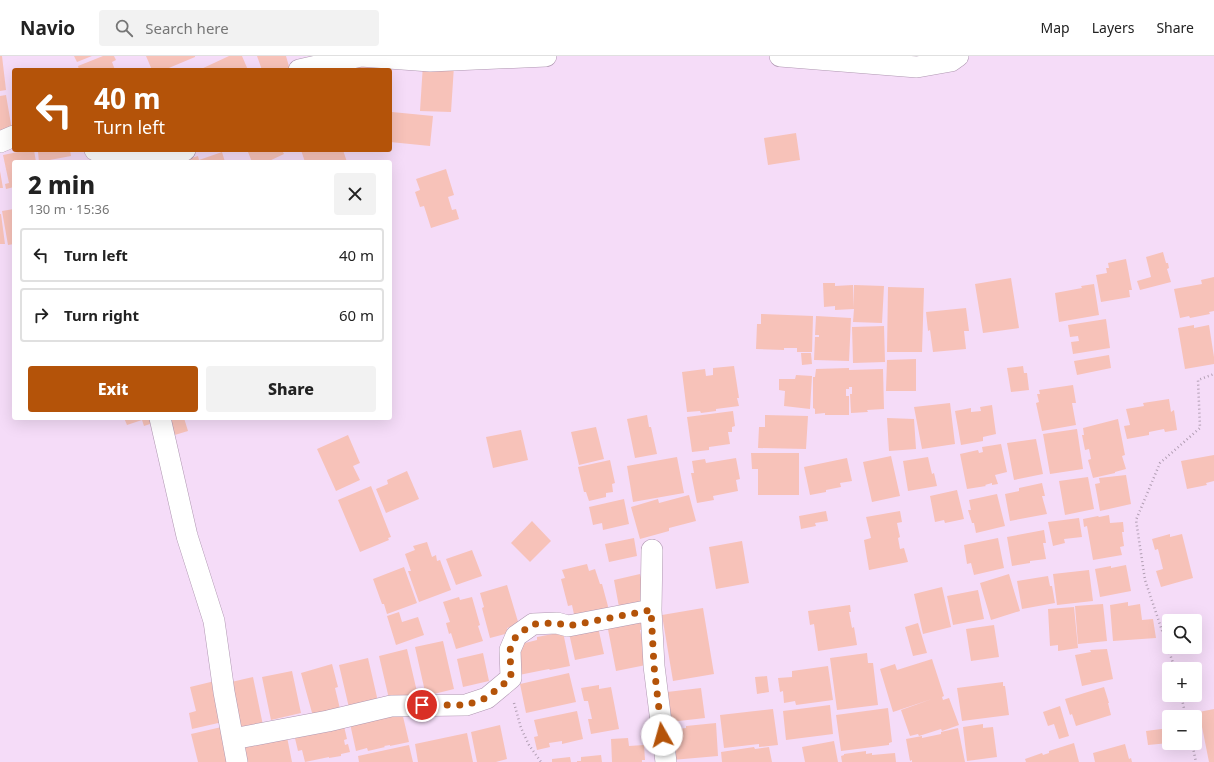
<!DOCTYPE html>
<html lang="en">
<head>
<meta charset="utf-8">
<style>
	:root { --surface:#fff; --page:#f2f2f2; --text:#222; --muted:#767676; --line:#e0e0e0; --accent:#b45309 }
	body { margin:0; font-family:"Noto Sans",sans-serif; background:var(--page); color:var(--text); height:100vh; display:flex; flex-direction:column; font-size:15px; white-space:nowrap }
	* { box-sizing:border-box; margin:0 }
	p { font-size:13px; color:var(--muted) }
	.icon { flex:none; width:22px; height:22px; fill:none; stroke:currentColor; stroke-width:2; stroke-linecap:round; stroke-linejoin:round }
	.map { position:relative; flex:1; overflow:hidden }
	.panel { position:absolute; left:12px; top:104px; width:380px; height:260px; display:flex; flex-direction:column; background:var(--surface); border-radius:4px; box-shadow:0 4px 16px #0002 }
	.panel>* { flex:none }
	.top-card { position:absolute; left:12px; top:12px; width:380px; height:84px; border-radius:4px; box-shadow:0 4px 16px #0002; background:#b45309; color:#fff; overflow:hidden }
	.buttons { position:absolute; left:1162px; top:558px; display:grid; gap:8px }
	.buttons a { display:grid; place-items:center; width:40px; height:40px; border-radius:4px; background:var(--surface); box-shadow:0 4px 16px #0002; font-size:20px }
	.pin { position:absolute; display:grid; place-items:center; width:34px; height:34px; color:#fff; margin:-17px; border:2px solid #fff; border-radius:50%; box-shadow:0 1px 4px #0007 }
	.me { position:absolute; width:44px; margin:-22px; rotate:353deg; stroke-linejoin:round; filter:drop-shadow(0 0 3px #0008) }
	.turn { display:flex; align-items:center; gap:14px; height:84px; padding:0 16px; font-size:18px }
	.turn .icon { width:52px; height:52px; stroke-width:2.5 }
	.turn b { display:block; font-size:28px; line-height:34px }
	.round { display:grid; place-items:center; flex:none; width:42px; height:42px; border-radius:4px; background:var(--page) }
	.headline { display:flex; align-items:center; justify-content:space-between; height:68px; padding:0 16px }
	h1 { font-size:24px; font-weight:800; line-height:30px }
	.cta { display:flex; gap:8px; margin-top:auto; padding:8px 16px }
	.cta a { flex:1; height:46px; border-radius:4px; background:var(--accent); color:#fff; font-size:16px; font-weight:800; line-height:46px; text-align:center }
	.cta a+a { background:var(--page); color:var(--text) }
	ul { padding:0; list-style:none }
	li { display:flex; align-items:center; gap:12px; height:54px; margin:0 8px 6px; padding:0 8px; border:2px solid var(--line); border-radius:4px }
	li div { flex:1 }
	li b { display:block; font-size:15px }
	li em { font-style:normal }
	header { display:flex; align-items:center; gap:24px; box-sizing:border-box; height:56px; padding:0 20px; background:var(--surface); border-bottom:1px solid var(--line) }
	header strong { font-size:19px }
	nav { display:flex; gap:22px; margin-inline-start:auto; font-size:14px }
	.search { width:280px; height:36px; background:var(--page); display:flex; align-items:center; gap:10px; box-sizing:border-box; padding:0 14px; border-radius:4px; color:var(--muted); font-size:15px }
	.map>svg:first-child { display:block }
	.building { fill:#f7c2b9 }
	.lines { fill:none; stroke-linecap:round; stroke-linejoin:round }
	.street-casing { stroke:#af97b1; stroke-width:22 }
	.path { stroke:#b29fb4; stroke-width:2.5; stroke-dasharray:1 3; stroke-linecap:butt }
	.street { stroke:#fff; stroke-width:21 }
	.route { stroke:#b45309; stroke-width:7; stroke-dasharray:0 12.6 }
</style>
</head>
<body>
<header>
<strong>Navio</strong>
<div class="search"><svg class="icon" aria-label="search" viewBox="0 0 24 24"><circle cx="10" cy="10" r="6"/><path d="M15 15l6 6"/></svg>Search here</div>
<nav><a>Map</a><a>Layers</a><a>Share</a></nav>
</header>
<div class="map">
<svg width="1214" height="706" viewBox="0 0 1214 706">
	<rect width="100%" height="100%" fill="#f5dcf8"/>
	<path class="building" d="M 0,0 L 2,0 L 6,34 L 0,35 Z
		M 74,0 L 92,0 L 77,6 Z
		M 103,0 L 114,0 L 116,4 L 112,6 L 115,14 L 79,14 L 78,10 Z
		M 146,0 L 195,0 L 195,1 L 164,14 L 152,14 Z
		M 229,0 L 242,0 L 248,14 L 199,14 Z
		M 257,0 L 286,0 L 290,14 L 262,14 Z
		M 371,5 L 374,14 L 327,14 Z
		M 423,8 L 454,10 L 451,56 L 420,55 Z
		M 6,39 L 12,74 L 0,76 L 0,40 Z
		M 392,56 L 433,60 L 430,90 L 390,86 Z
		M 796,77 L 800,104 L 768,109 L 764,82 Z
		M 28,94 L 34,94 L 36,106 L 14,106 L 14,131 L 6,133 L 5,128 L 9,127 L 3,99 Z
		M 41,94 L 70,94 L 71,100 L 39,106 L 38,96 L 41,96 Z
		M 253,94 L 282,94 L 284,98 L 267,106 L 252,106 L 248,96 Z
		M 301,94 L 343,94 L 347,106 L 305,106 Z
		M 222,96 L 225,106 L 179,106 L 198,100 L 199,104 Z
		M 446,113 L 454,139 L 448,141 L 452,154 L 456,153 L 459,163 L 431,172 L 424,150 L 420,151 L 415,136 L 420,134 L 416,123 Z
		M 0,115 L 3,132 L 0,132 Z
		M 14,153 L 14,188 L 8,189 L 2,155 Z
		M 0,158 L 1,158 L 5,188 L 0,188 Z
		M 1163,196 L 1166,207 L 1168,207 L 1169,212 L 1167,213 L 1171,226 L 1140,234 L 1137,225 L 1151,221 L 1146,201 Z
		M 1126,203 L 1132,234 L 1129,234 L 1130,241 L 1101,246 L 1096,219 L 1107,217 L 1106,212 L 1109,212 L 1108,207 Z
		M 1214,221 L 1214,255 L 1209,256 L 1210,258 L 1190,262 L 1189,260 L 1180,262 L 1174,233 L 1202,228 L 1201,224 Z
		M 1011,222 L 1019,272 L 983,277 L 975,228 Z
		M 823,227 L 835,227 L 835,230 L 853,229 L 853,252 L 854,229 L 884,230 L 882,267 L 853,266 L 854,253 L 835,254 L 835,250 L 824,251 Z
		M 1094,228 L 1099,259 L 1059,266 L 1055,237 L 1082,232 L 1081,230 Z
		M 888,231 L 924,232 L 922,296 L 887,296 Z
		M 966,252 L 969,275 L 964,275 L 966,293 L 933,296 L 930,274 L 928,275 L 926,256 Z
		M 761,258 L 813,260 L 812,296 L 797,296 L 797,292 L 784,292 L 784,294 L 756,293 L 757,268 L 761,268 Z
		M 816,260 L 851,262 L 849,305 L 814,304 L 815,281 L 819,281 L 819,279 L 815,279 Z
		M 1106,263 L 1110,292 L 1073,298 L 1071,286 L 1079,285 L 1078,280 L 1070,281 L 1068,269 Z
		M 1194,269 L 1194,272 L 1209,269 L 1214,301 L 1214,308 L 1185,313 L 1178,272 Z
		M 884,270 L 885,306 L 853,307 L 852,271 Z
		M 801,297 L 811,297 L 812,308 L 802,309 Z
		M 1109,299 L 1111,312 L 1077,319 L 1074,305 Z
		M 916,303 L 916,335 L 886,335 L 887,304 Z
		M 734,310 L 739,342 L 737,342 L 739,350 L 716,353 L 716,355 L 701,357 L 700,355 L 687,356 L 682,316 L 705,313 L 706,320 L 713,319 L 713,312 Z
		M 1023,310 L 1024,317 L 1027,317 L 1029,334 L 1011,336 L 1007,312 Z
		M 849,312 L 849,314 L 883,313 L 884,353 L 867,354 L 868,356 L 851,357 L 850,338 L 852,338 L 852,331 L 849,331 L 849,333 L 846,333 L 846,340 L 849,340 L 849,359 L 825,359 L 825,357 L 815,358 L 815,353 L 813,352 L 813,321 L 815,321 L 816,313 Z
		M 796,319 L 812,320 L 810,353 L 784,350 L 785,335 L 779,334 L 779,323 L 795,323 Z
		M 1073,329 L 1076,347 L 1072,347 L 1076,369 L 1042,375 L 1036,347 L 1039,346 L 1037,338 L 1040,338 L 1039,334 Z
		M 1169,343 L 1171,356 L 1174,354 L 1177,374 L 1165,376 L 1164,373 L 1149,376 L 1149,379 L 1127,383 L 1124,370 L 1130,369 L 1126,353 L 1144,350 L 1143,347 Z
		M 950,347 L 955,388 L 922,393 L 914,351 Z
		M 992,349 L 996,378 L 983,381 L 983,385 L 961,389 L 955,355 L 971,352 L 971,356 L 981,355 L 980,351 Z
		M 733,355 L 735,370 L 732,371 L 732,376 L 728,376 L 730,388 L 709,391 L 709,394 L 692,396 L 687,361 Z
		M 647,359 L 649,371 L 651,371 L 657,398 L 635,402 L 627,363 Z
		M 765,359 L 808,360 L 806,393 L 758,392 L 759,371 L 765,371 Z
		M 124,362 L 158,362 L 159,365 L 144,370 L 142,364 L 127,369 Z
		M 162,362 L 184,362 L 188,375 L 168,381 Z
		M 887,362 L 914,363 L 916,393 L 889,395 Z
		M 1118,363 L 1125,399 L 1122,400 L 1126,413 L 1115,416 L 1115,417 L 1093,422 L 1088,404 L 1091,403 L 1089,393 L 1085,394 L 1082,379 L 1084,379 L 1083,372 Z
		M 596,371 L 604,403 L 579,409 L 571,376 Z
		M 1077,373 L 1083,413 L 1050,418 L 1043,378 Z
		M 521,374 L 528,404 L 493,412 L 486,381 Z
		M 348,379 L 360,407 L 353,410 L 360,424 L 336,435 L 317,393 Z
		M 1036,383 L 1043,418 L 1014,424 L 1007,387 Z
		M 1001,388 L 1007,416 L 995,419 L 998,428 L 992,429 L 992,427 L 985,429 L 986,430 L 967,433 L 960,398 L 978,394 L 979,397 L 983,396 L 982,391 Z
		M 751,397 L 799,397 L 799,439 L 758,439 L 758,413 L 752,413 Z
		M 1214,399 L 1214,425 L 1206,427 L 1207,429 L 1187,433 L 1181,405 Z
		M 891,400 L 900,440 L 872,446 L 863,406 Z
		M 677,401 L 684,437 L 633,446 L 627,410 Z
		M 928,401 L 932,418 L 934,417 L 937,430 L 908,435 L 903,405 Z
		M 736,402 L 740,423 L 736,424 L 738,435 L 713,440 L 714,444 L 697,447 L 691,417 L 694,417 L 692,405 L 705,403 L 706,407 Z
		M 847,402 L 852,425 L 840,427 L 841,431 L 826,434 L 826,436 L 810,439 L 804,411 Z
		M 610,404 L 615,427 L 612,428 L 613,436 L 606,437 L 606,441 L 589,445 L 586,436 L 584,436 L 578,411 Z
		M 407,415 L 419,443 L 386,457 L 376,433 L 388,428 L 387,424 Z
		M 1126,419 L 1131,448 L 1100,455 L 1095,428 L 1100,427 L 1099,422 Z
		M 1088,421 L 1094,453 L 1065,459 L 1059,425 Z
		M 1042,427 L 1045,440 L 1042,440 L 1047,458 L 1010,465 L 1005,438 L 1019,435 L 1019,432 Z
		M 371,430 L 391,481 L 388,482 L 389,484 L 360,496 L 338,444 Z
		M 957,434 L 964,463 L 945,467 L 944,464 L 935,466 L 930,440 Z
		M 997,438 L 1005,470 L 976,477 L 974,467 L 972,467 L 968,454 L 971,454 L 969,444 Z
		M 689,439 L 696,465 L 669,472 L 669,475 L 640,483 L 631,451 L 658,443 L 659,447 Z
		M 624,443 L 629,468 L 603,474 L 602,467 L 593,469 L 589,451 Z
		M 826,455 L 828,465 L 815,467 L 816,470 L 801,473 L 799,460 Z
		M 900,455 L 902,466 L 897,467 L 900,481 L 898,482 L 900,493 L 904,492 L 908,506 L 869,514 L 864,484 L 871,482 L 866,461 Z
		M 1109,459 L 1110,467 L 1123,466 L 1124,476 L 1122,476 L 1124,490 L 1120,491 L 1122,499 L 1093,504 L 1087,470 L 1084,471 L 1083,463 L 1098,460 L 1099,461 Z
		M 1079,462 L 1082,481 L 1064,483 L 1065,487 L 1053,490 L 1048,466 Z
		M 532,465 L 551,485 L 530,506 L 511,487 Z
		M 1044,474 L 1046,487 L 1043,487 L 1046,503 L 1030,505 L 1030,507 L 1012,510 L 1007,481 Z
		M 1170,478 L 1170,481 L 1182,478 L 1193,522 L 1161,531 L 1156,515 L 1163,513 L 1158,493 L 1155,494 L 1152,483 Z
		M 634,482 L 637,500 L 609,506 L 605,488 Z
		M 998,482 L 1004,512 L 974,519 L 971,507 L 967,508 L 964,489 Z
		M 742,485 L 749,527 L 716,533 L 709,491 Z
		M 427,486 L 432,501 L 436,499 L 437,505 L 440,504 L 451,534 L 419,546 L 408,515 L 411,515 L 405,498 L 415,494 L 413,490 Z
		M 472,494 L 482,520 L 456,529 L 446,503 Z
		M 587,508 L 589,515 L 595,513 L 600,528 L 602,528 L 609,554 L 575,563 L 572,549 L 568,550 L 561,523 L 565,522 L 562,514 Z
		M 1126,509 L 1131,535 L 1100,541 L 1095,513 L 1111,510 L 1111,512 Z
		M 404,511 L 417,547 L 387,558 L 384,548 L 382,548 L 373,523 Z
		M 1089,514 L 1093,545 L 1057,549 L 1053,518 Z
		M 640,518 L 646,545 L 619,551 L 614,524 Z
		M 1009,518 L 1020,555 L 991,564 L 980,527 Z
		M 1048,520 L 1050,530 L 1052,530 L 1055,547 L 1022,553 L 1017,525 Z
		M 507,529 L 519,569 L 507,572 L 509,577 L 490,582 L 482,552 L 484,551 L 480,537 Z
		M 942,531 L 951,571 L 923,578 L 914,538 Z
		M 978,534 L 984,563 L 953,569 L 947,540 Z
		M 459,541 L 460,544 L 472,541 L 480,569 L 478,570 L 483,585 L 456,593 L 451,577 L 449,578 L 446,567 L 450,566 L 443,546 Z
		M 1128,546 L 1128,550 L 1140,548 L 1142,564 L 1153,563 L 1156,582 L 1113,585 L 1110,549 Z
		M 1103,548 L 1107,585 L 1078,588 L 1075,550 Z
		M 850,549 L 851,556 L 849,556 L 852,572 L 854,571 L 857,589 L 818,595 L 814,568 L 810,569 L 808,555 Z
		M 1074,551 L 1078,592 L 1058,595 L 1058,589 L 1050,590 L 1048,553 Z
		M 703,552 L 714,618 L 673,625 L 662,559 Z
		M 399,556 L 402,566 L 418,561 L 424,579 L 396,589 L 387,560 Z
		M 641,561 L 643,574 L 640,574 L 644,592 L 651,608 L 616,615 L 607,568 Z
		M 918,567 L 927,597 L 913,600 L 905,571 Z
		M 994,569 L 999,601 L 971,605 L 966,573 Z
		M 598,571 L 604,598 L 575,604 L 569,577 Z
		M 563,576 L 570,610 L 550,614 L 549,613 L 519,619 L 517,589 L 537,584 L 537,581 Z
		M 443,585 L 454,633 L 426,640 L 415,591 Z
		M 407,593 L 418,640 L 390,647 L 379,600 Z
		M 1107,593 L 1113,623 L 1082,630 L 1075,599 L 1091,596 L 1090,594 Z
		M 483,597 L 489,625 L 463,631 L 457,603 Z
		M 867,597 L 868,607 L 873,607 L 878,649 L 837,654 L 830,602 Z
		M 368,602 L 379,650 L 350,656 L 339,609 Z
		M 932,603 L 944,640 L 942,641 L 943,644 L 949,642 L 959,669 L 942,675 L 941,673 L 919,680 L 918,678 L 910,680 L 901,654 L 932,643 L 893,656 L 880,613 L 895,608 L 897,614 Z
		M 332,608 L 338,631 L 335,632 L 341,657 L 314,664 L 301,617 Z
		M 828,610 L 833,644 L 796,649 L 795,645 L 784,647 L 783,635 L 780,636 L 778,622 L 792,621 L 792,615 Z
		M 292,615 L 301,657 L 271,664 L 262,621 Z
		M 569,617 L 576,646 L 526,657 L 520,628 Z
		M 767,620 L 769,636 L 757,638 L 755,621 Z
		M 253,621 L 264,674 L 238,680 L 227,627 Z
		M 219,624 L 227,665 L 192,673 L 189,657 L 196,655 L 190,631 Z
		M 1003,626 L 1003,630 L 1005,630 L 1009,659 L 962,665 L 957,632 Z
		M 599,629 L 599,633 L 611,631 L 619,673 L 591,678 L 588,663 L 592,663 L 588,645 L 584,645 L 581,632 Z
		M 1104,631 L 1109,647 L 1108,647 L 1111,659 L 1076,670 L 1072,658 L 1070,659 L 1065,643 Z
		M 701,632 L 705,662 L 670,666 L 667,636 Z
		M 830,649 L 833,678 L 786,684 L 783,655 Z
		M 1060,650 L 1069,680 L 1059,683 L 1054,668 L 1048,670 L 1043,656 Z
		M 401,652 L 409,686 L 390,690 L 390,689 L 384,690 L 385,691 L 368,695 L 367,692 L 356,695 L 349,663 Z
		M 888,652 L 892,686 L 889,687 L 889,689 L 841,695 L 836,659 Z
		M 773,653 L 778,689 L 759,691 L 759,688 L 724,692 L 720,659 Z
		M 1214,653 L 1214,706 L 1209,706 L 1199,656 Z
		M 577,655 L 583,683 L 562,688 L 562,685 L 549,687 L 550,691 L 537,694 L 534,681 L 538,680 L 534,664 Z
		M 343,666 L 347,683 L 344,684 L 345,689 L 348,688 L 350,696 L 341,698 L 341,700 L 329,702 L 329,701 L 305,706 L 302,694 L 298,695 L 294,678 Z
		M 716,667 L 718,700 L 672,704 L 669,674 L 686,672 L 686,670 Z
		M 983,668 L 983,672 L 993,671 L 997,701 L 967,705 L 963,671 Z
		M 500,669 L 507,703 L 496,706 L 477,706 L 471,676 Z
		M 226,670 L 234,706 L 198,706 L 191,678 Z
		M 958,672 L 965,706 L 912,706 L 912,704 L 910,705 L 906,683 L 922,680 L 922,682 L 941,678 L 941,676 Z
		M 1169,672 L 1169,687 L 1148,689 L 1146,675 Z
		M 467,677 L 473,706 L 418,706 L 415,688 Z
		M 287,681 L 292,706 L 242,706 L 240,692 Z
		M 628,682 L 629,690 L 644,689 L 645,704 L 642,704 L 642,706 L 612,706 L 611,683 Z
		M 834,685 L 838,706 L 805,706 L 802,691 Z
		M 1074,687 L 1079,706 L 1026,706 L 1025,703 L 1042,697 L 1043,699 L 1049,697 L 1049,695 Z
		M 1125,688 L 1129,703 L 1131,702 L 1132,706 L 1095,706 L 1093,697 Z
		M 409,689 L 413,706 L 359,706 L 358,700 Z
		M 754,691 L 755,693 L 769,691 L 772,706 L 722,706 L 721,696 Z
		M 866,695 L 866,698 L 872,697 L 872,699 L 895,697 L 896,706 L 842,706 L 841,700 L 844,699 L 844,698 Z
		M 601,699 L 602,706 L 577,706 L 577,705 L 581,705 L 581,701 Z
		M 570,701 L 571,706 L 552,706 L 552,703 Z"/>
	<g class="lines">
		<defs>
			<path id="street" d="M 780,0 L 917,11 L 951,5 L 958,0
				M 299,14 L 361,0 L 430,5 L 546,0
				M 0,86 L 14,80
				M 95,94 L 120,104 L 178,98 L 185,94
				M 160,362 L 187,480 L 214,565 L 224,636 L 237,706
				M 652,494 L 651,554 L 654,610 L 666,706
				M 233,683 L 328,665 L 391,650 L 466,649 L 487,642 L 511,622 L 510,594 L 516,580 L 533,568 L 557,567 L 568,570 L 651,554"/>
		</defs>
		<use href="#street" class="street-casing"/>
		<path class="path" d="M 1175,613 L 1145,524 L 1136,464 L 1160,407 L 1200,372 L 1198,324 L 1214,318
			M 1181,639 L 1186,661
			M 514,647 L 521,672 L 529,689 L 541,706
			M 1192,687 L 1196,706"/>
		<use href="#street" class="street"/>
	</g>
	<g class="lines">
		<path class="route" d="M 422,649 L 466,649 L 486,642 L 511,622 L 510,594 L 516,580 L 533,568 L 557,567 L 568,570 L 651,554 L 654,610 L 662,679"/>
	</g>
</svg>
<div class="buttons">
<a><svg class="icon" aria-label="search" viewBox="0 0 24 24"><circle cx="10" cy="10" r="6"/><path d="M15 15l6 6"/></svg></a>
<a>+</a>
<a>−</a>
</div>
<div class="pin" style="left:422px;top:649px;background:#d93025"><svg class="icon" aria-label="arrive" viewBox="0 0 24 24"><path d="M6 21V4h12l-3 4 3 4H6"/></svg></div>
<svg class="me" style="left:662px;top:679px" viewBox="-20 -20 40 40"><circle r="19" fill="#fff"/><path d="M0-13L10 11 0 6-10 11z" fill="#b45309"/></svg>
<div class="top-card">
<div class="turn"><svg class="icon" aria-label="left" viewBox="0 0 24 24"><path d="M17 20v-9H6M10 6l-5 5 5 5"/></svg><div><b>40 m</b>Turn left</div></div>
</div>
<section class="panel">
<div class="headline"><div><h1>2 min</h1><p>130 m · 15:36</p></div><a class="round"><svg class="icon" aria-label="close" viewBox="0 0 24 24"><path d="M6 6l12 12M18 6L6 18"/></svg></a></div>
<ul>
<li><svg class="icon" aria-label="left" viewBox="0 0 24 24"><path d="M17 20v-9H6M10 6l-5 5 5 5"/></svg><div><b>Turn left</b></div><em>40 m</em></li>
<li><svg class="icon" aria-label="right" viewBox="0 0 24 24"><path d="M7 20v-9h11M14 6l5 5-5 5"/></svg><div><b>Turn right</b></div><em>60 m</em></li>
</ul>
<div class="cta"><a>Exit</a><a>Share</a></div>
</section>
</div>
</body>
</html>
